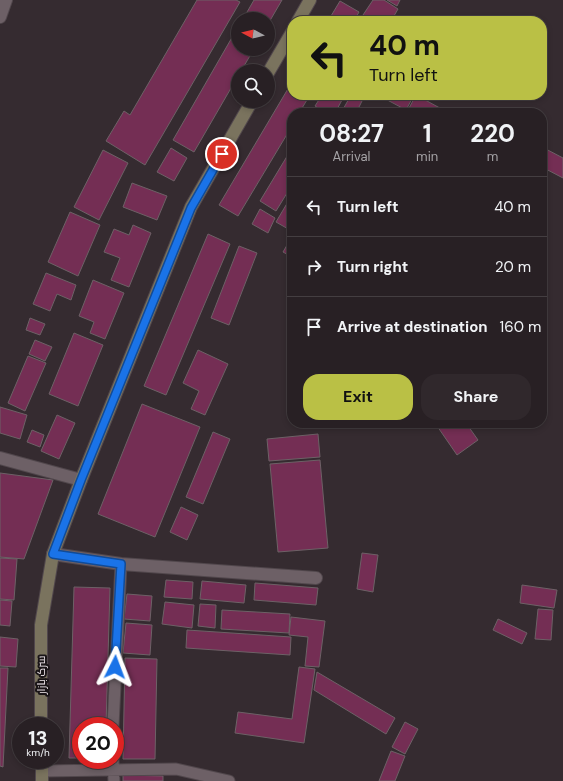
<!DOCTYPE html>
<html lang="en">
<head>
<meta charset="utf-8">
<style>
	:root { --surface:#282024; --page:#30282c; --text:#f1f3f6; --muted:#a5a3a6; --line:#443e41; --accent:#bac045 }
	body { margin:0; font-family:"DM Sans",Cairo,sans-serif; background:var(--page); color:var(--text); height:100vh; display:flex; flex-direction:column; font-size:15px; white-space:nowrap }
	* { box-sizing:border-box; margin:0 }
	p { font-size:13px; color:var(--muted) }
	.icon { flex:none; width:22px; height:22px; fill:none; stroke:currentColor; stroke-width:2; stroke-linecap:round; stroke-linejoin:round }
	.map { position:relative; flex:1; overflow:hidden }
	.details { position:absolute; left:287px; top:108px; width:260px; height:320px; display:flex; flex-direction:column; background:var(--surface); border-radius:16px; box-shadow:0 2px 6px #0003,0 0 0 1px var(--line) }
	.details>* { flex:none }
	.guide { position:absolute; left:287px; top:16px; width:260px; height:84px; border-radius:16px; box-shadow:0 2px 6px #0003,0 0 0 1px var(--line); background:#bac045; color:#111; overflow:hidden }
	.needle { width:26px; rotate:277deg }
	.controls { position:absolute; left:231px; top:12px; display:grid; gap:8px }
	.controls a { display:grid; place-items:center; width:44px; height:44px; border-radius:50%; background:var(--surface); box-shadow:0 2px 6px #0003,0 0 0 1px var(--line); font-size:20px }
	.speed { position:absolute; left:12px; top:717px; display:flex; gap:8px; font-size:20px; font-weight:700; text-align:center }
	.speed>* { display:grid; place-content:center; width:52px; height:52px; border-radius:50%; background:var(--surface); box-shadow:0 2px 6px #0003,0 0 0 1px var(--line); line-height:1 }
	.speed small { font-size:10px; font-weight:400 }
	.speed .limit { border:6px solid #d22; background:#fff; color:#111 }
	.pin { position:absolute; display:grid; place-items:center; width:34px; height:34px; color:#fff; margin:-17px; border:2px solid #fff; border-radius:50%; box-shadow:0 1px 4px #0007 }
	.me { position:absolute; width:44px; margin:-22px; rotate:3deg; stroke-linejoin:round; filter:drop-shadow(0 0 3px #0008) }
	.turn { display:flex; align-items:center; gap:14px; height:84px; padding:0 16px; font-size:18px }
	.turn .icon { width:52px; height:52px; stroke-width:2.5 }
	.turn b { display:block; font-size:28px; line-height:34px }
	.eta { display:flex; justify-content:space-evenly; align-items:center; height:68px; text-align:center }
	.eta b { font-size:24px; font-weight:700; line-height:28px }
	.action { display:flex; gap:8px; margin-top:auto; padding:8px 16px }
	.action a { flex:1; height:46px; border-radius:16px; background:var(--accent); color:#111; font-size:16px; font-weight:700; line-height:46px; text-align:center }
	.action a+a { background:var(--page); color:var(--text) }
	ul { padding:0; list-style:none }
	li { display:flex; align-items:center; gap:12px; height:60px; padding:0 16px; border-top:1px solid var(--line) }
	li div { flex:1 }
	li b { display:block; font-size:15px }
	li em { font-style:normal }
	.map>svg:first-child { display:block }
	.building { fill:#742e54; stroke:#6d6166 }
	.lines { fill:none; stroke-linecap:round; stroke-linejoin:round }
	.service-casing { stroke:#51474c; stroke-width:13 }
	.minor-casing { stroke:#51474c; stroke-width:14 }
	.secondary-casing { stroke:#51474c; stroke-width:14 }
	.service { stroke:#6d6066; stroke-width:11 }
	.minor { stroke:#6d6066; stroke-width:12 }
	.secondary { stroke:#7a735e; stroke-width:12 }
	.route-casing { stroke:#114b97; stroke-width:10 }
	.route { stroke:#1a73e8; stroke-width:7 }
	.labels { text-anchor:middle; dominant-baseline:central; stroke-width:4; stroke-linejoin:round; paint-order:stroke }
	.street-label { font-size:11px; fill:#f4ecf0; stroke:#1a1517 }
</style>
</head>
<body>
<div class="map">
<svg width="563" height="781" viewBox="0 0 563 781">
	<rect width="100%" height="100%" fill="#352b30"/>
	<path class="building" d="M 197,0 L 236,0 L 240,2 L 145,165 L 106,141 L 124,111 L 130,115 Z
		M 254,0 L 282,0 L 268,24 L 268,19 L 243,19 Z
		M 373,0 L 384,0 L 398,9 L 391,21 L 359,21 Z
		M 387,0 L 400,0 L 397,6 Z
		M 340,1 L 359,12 L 354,21 L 328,21 Z
		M 238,27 L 238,49 L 254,49 L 241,71 L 238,71 L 238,76 L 194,152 L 173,140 Z
		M 292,82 L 292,95 L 310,95 L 299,113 L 292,113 L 292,126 L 238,216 L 219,205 Z
		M 322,95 L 333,95 L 342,100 L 335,113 L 327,113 L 315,106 Z
		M 351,95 L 365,95 L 356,113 L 341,113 Z
		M 378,95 L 414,95 L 406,110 Z
		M 416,95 L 449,113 L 415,113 L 408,110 Z
		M 542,147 L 563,158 L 563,178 L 542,167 Z
		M 171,148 L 187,158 L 174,181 L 157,172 Z
		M 292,148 L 292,185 L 276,211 L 260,201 Z
		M 103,150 L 128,163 L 99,220 L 74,207 Z
		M 132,183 L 167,196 L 157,220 L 123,207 Z
		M 292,195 L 292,227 L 290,230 L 276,222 Z
		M 260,209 L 275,218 L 268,233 L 252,224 Z
		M 70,212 L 100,225 L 78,276 L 48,262 Z
		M 133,225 L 151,233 L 129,287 L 111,280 L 120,258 L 104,252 L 114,229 L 129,235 Z
		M 208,234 L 230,244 L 166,395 L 144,386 Z
		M 290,240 L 292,241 L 292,257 L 283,252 Z
		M 239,246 L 257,253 L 229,325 L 211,318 Z
		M 46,273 L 76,285 L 71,300 L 57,294 L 50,311 L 33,304 Z
		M 93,280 L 124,293 L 105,339 L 90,333 L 94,322 L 79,316 Z
		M 30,318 L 45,324 L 40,335 L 26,330 Z
		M 74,333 L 103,345 L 78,406 L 49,394 Z
		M 35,340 L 52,347 L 45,361 L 29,354 Z
		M 198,350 L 228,364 L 205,415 L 191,409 L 199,391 L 183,383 Z
		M 28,356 L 46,363 L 25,411 L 8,403 Z
		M 142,404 L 200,427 L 155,537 L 98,514 Z
		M 0,407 L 27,415 L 20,439 L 0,433 Z
		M 57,415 L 75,423 L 59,459 L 41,451 Z
		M 435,423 L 466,423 L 478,440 L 457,455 Z
		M 32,430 L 44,435 L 40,447 L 27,442 Z
		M 213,432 L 230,439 L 203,504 L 186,497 Z
		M 318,434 L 320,457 L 269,461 L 267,439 Z
		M 320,460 L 328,548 L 278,552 L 270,464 Z
		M 0,473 L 53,480 L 24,559 L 0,557 Z
		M 181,507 L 198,515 L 187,540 L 170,532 Z
		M 362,553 L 378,555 L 373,592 L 357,589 Z
		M 0,558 L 17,559 L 14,600 L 0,599 Z
		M 166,580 L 193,582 L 192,599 L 164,597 Z
		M 202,581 L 246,585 L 244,603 L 200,599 Z
		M 255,583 L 318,588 L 316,605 L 254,600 Z
		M 522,585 L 557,590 L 554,608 L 520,603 Z
		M 74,587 L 110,588 L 106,726 L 81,726 L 81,758 L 69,758 Z
		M 127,594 L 152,596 L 150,621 L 124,619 Z
		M 0,600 L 12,601 L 10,626 L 0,625 Z
		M 165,602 L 194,605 L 192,628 L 162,624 Z
		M 200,604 L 216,605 L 215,628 L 198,626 Z
		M 538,609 L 553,610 L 551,640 L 535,639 Z
		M 222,610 L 290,614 L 289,633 L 221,629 Z
		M 291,617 L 325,621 L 319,667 L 305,666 L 308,637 L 289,635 Z
		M 498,619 L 527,633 L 522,644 L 493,630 Z
		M 126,623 L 152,625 L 150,655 L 123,653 Z
		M 187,630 L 291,637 L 290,655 L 186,648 Z
		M 0,637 L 18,639 L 16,667 L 0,666 Z
		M 125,658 L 157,659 L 155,759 L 123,759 Z
		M 299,667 L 315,669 L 304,743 L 235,733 L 238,712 L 292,719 Z
		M 0,668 L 8,668 L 3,767 L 0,766 Z
		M 317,672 L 395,718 L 386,734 L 314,690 Z
		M 405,722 L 418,729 L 405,754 L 392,747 Z
		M 391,751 L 405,756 L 395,781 L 379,781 Z
		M 123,775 L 163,776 L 163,781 L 123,781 Z"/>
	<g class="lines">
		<defs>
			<path id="service" d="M 113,726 L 121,564
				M 113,760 L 114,781
				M 42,771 L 176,769 L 229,781"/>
			<path id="minor" d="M 0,17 L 6,0
				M 0,458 L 81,480
				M 53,554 L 121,564 L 316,578"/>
			<path id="secondary" d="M 298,21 L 310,0
				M 268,73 L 292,32
				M 41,726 L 41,625 L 53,554 L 81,480 L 191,207 L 252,101
				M 42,760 L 42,781"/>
		</defs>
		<use href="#service" class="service-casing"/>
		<use href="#minor" class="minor-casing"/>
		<use href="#secondary" class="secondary-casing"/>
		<use href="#service" class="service"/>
		<use href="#minor" class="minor"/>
		<use href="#secondary" class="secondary"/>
	</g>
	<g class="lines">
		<defs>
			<path id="route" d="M 115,667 L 121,564 L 53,554 L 81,480 L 191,208 L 222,154"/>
		</defs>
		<use href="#route" class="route-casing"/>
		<use href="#route" class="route"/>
	</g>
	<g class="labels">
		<g class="street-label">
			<text transform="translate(41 675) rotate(-90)">سرک بازار</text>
		</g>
	</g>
</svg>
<div class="controls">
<a><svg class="needle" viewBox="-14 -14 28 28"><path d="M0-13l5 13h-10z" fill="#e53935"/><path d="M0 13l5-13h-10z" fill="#a5a3a6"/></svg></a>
<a><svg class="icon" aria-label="search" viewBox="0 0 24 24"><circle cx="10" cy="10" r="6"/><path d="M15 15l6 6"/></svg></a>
</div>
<div class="speed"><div>13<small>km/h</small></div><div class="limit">20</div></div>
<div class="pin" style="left:222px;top:154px;background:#d93025"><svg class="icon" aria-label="arrive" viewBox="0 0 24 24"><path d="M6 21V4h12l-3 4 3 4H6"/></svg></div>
<svg class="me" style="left:115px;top:667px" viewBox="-20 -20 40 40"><path d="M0-17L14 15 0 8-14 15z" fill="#1a73e8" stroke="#fff" stroke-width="4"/></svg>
<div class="guide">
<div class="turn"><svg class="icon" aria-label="left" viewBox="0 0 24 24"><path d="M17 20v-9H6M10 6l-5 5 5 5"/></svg><div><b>40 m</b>Turn left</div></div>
</div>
<section class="details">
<div class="eta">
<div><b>08:27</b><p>Arrival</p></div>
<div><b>1</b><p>min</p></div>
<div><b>220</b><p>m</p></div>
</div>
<ul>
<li><svg class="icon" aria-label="left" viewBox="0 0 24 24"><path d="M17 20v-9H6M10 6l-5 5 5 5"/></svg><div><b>Turn left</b></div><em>40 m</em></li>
<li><svg class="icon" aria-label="right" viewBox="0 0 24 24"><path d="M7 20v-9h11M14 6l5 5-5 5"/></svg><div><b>Turn right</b></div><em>20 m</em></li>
<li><svg class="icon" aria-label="arrive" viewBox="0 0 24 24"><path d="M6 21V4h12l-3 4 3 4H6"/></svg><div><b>Arrive at destination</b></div><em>160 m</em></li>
</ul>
<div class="action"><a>Exit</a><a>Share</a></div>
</section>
</div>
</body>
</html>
